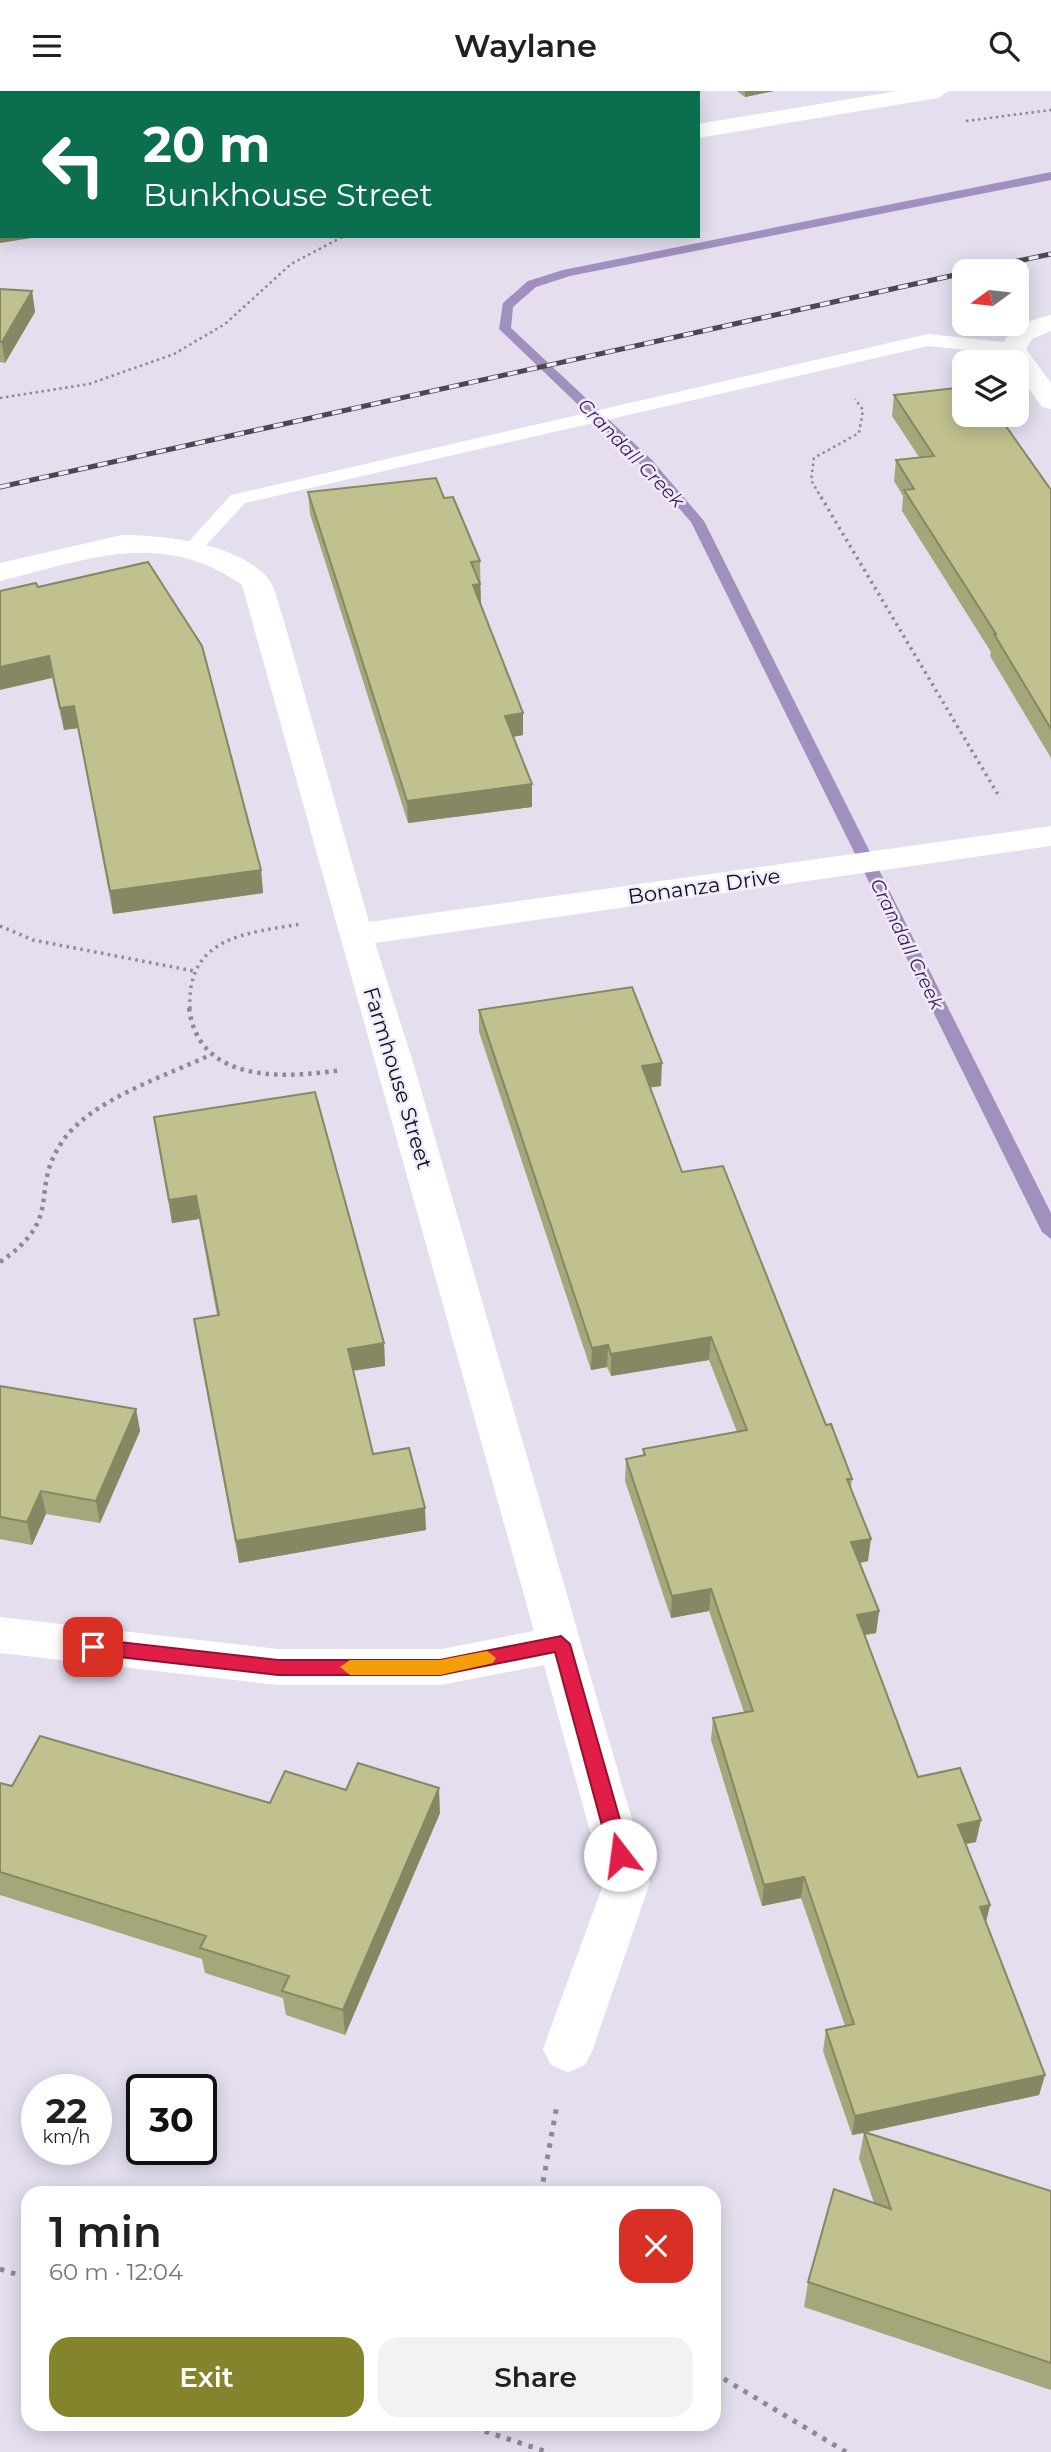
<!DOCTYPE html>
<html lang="en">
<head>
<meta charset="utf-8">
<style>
	:root { --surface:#fff; --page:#f2f2f2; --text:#202124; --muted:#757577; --accent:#84842d }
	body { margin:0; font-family:Montserrat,sans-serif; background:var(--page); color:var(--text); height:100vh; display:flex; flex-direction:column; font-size:26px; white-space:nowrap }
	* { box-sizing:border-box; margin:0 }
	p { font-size:23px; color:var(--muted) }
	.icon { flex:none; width:38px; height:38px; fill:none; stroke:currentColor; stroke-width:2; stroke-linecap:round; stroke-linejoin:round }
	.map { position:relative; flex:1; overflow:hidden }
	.drawer { position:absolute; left:21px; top:2095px; width:700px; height:245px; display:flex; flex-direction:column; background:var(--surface); border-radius:21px; box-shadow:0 4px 18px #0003 }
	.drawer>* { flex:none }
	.hud { position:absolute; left:0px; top:0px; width:700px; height:147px; box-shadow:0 4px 18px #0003; background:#0b6e4f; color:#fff; overflow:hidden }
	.needle { width:46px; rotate:255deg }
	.tools { position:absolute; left:952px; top:168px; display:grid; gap:14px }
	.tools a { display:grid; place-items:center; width:77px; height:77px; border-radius:14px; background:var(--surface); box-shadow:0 4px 18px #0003; font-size:35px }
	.speed { position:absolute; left:21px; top:1983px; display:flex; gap:14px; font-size:35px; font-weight:700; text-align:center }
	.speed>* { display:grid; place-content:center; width:91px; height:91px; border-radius:50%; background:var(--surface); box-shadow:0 4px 18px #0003; line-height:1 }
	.speed small { font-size:18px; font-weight:400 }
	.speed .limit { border:4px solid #111; border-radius:10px; background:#fff; color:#111 }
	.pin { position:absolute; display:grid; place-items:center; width:60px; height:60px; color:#fff; margin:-30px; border-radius:14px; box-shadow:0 4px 10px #0006 }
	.me { position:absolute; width:77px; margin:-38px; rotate:345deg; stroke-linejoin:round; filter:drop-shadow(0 0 5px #0008) }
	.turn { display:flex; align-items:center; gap:24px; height:147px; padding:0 28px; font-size:32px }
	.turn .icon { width:91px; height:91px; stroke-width:2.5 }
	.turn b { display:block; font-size:49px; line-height:60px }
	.round { display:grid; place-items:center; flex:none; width:74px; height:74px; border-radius:21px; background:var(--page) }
	.headline { display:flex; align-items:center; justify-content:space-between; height:119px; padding:0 28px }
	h1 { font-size:42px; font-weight:600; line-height:52px }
	.cta { display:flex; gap:14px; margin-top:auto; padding:14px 28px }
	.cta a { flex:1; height:80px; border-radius:21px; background:var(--accent); color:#fff; font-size:28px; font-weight:600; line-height:80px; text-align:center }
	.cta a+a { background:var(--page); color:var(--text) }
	header { display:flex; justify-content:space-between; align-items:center; height:91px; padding:0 28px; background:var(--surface); font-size:32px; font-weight:600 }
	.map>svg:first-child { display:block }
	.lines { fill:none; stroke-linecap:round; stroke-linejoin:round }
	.stream { fill:#a18fbd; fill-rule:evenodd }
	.path-far3 { stroke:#8e8995; stroke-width:2.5; stroke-dasharray:2.5 3.5; stroke-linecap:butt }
	.path-far2 { stroke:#8e8995; stroke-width:3.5; stroke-dasharray:2.5 4.5; stroke-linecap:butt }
	.path-far1 { stroke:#8e8995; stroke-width:4.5; stroke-dasharray:3.5 5; stroke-linecap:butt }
	.path { stroke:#8e8995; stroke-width:5; stroke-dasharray:4.5 7; stroke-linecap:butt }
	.service { fill:#fff; fill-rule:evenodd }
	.minor { fill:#fff; fill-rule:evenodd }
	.rail-casing { stroke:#4c4851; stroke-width:5 }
	.rail { stroke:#f1ebfc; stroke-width:3.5; stroke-dasharray:10; stroke-linecap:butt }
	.wall { fill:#a5a67a }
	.shaded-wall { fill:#868763 }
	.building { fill:#c0c18e; stroke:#868763; stroke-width:2 }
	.route { fill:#e11d48; stroke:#92132f; stroke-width:2 }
	.slow { fill:#f59e0b }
	.labels { text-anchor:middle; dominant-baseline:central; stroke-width:5; stroke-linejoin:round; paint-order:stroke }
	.far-water-label { font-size:19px; font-style:italic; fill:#3c225b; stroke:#f1ebfc }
	.street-label { font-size:21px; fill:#110e14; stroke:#f1ebfc }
</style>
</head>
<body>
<header><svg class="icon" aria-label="menu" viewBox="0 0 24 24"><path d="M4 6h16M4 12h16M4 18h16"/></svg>Waylane<svg class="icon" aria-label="search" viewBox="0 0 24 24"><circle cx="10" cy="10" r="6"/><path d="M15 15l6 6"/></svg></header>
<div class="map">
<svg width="1051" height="2361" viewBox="0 0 1051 2361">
	<rect width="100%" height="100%" fill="#e4deef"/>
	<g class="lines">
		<path class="stream" d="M 1051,81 L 1051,89 L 570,185 L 536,196 L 513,216 L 511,237 L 651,368 L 704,430 L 1051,1122 L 1051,1148 L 1042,1141 L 691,431 L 641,374 L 499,238 L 503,212 L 528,190 L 563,179 Z"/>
		<path class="path-far3" d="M 966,30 L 1051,19
			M 0,307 L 89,293 L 174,263 L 225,233 L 291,173 L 344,145
			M 822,408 L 811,389 L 814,367 L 859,342 L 863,319 L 855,308"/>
		<path class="path-far2" d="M 821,406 L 1000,707
			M 0,835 L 33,849 L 194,880
			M 190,918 C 186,846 246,842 301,833"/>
		<path class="path-far1" d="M 189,917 C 199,994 285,987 342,979
			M 0,1171 C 66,1126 28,1101 62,1051 C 90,1009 166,985 210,964"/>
		<path class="path" d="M 541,2102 L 557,2014
			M 0,2178 L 28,2187
			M 714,2282 L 846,2361
			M 463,2333 L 547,2361"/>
		<path class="service" d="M 928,243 L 1013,252 L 1022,258 L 1013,264 L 928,255 L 245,412 L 198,463 L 184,463 L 181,459 L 231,404 Z"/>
		<path class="minor" d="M 238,0 L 261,0 L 262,2 L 239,2 Z
			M 666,0 L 689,0 L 690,2 L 667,2 Z
			M 898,0 L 949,0 L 938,7 L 698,47 L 698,33 Z
			M 1051,224 L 1051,240 L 1032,248 L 1026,258 L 1051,292 L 1051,318 L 1042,316 L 1017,281 L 1017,271 L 1010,271 L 1000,258 C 1010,235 1028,230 1051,224 Z
			M 122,444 C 164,444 235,452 266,485 C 276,495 279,517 284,530 L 369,831 L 1051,735 L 1051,755 L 375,852 L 413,971 L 650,1791 L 593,1958 L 585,1974 L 568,1981 L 551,1974 L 543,1958 L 604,1791 L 544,1574 L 441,1594 L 278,1594 L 0,1562 L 0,1526 L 278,1558 L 441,1558 L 534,1540 L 242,494 C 160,437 88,469 0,490 L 0,472 Z"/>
		<defs>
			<path id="rail" d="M 970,180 L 1051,163
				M 0,396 L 964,182"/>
		</defs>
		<use href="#rail" class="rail-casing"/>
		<use href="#rail" class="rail"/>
	</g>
	<path class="wall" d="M 290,0 L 570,0 L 571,2 L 292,2 Z
		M 737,0 L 774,0 L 745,6 Z
		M 0,198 L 32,200 L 35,221 L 5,272 L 0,271 Z
		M 894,304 L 1051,399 L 1051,667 L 990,565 L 991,561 L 902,420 L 903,405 L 894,390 L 896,369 L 919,366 L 892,325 Z
		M 308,401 L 444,407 L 480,470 L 481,512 L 523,644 L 513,646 L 532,693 L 532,716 L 408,732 L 310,423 Z
		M 38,496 L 261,779 L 263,802 L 113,823 L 78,637 L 64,639 L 52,587 Z
		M 479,919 L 661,995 L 650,996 L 682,1081 L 826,1334 L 852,1388 L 851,1397 L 868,1470 L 860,1472 L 879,1520 L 876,1542 L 864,1544 L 918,1686 L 976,1751 L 966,1753 L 990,1814 L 986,1830 L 1045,1984 L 1039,2004 L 867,2041 L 1051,2100 L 1051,2299 L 804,2216 L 808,2191 L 874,2112 L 859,2067 L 864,2042 L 852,2044 L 823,1960 L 826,1939 L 845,1935 L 801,1807 L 762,1815 L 711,1649 L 713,1627 L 744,1621 L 709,1520 L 671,1527 L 625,1390 L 626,1368 L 643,1365 L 643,1358 L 737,1341 L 709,1269 L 611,1285 L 607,1276 L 591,1279 L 479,941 Z
		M 154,1026 L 384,1252 L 385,1275 L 353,1280 L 373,1363 L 426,1439 L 239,1472 L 197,1250 L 194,1228 L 217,1224 L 199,1128 L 172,1132 L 157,1048 Z
		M 0,1295 L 136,1318 L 140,1340 L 100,1432 L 46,1423 L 32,1454 L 0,1448 Z
		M 0,1692 L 12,1695 L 270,1712 L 346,1699 L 440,1722 L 345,1944 L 286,1924 L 283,1907 L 205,1882 L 202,1868 L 0,1804 Z"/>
	<path class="shaded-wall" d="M 477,0 L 494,0 L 494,2 L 475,2 Z
		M 745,0 L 774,0 L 745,6 Z
		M 0,132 L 2,132 L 2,145 L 44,145 L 0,152 Z
		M 32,200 L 35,221 L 5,272 L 2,251 Z
		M 480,493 L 481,515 L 473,494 Z
		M 49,565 L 52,587 L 0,599 L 0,576 Z
		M 74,615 L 78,637 L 64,639 L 60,617 Z
		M 523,622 L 523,644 L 505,647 L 505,625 Z
		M 532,693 L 532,716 L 408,732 L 407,710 Z
		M 261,779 L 263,802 L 113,823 L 110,800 Z
		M 662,972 L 661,995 L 641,998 L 642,975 Z
		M 196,1105 L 199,1128 L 172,1132 L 169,1109 Z
		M 711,1246 L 709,1269 L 611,1285 L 611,1263 Z
		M 384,1252 L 385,1275 L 349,1280 L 348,1258 Z
		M 608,1254 L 607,1276 L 591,1279 L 592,1257 Z
		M 136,1318 L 140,1340 L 100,1432 L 96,1410 Z
		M 41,1400 L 46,1423 L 32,1454 L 27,1431 Z
		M 425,1417 L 426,1439 L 239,1472 L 236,1450 Z
		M 871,1448 L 868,1470 L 848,1474 L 851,1451 Z
		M 711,1498 L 709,1520 L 671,1527 L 672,1505 Z
		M 879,1520 L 876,1542 L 854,1546 L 857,1524 Z
		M 439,1697 L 440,1722 L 345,1944 L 343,1919 Z
		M 981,1729 L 976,1751 L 954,1755 L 958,1734 Z
		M 804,1786 L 801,1807 L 762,1815 L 764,1794 Z
		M 990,1814 L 985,1835 L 980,1816 Z
		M 1045,1984 L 1039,2004 L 852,2044 L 855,2025 Z"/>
	<path class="building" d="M 0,0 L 139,0 L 140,2 L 2,2 L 2,132 L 0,132 Z
		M 306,0 L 477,0 L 475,2 L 308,2 Z
		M 501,0 L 570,0 L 571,2 L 502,2 Z
		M 0,198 L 32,200 L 2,251 L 0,251 Z
		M 964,296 L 964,324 L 998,324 L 1051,399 L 1051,638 L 994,543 L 996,543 L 904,399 L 914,398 L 896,369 L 934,365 L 894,304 Z
		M 436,387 L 444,407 L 453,406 L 480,470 L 471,471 L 480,493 L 473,494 L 523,622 L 505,625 L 532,693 L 407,710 L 308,401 Z
		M 148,471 L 202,555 L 261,779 L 110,800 L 74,615 L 60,617 L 49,565 L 0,576 L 0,500 L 36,492 L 38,496 Z
		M 632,896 L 662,972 L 642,975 L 682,1081 L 723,1075 L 826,1334 L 831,1333 L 852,1388 L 847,1388 L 871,1448 L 851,1451 L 879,1520 L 857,1524 L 918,1686 L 960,1677 L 981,1729 L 958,1734 L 990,1814 L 980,1816 L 1045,1984 L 855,2025 L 826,1939 L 854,1933 L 804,1786 L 764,1794 L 713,1627 L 753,1620 L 711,1498 L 672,1505 L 626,1368 L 645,1364 L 643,1358 L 747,1339 L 711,1246 L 611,1263 L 608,1254 L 592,1257 L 479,919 Z
		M 315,1001 L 384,1252 L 348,1258 L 373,1363 L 409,1357 L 425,1417 L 236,1450 L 194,1228 L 219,1224 L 196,1105 L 169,1109 L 154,1026 Z
		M 0,1295 L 136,1318 L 96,1410 L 41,1400 L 27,1431 L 0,1426 Z
		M 40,1645 L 270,1712 L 285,1680 L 346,1699 L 358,1672 L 439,1697 L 343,1919 L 282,1900 L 289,1885 L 200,1857 L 206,1845 L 0,1781 L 0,1692 L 12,1695 Z
		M 864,2041 L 1051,2100 L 1051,2272 L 808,2191 L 834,2098 L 891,2118 Z"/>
	<path class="route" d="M 561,1545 L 570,1553 L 630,1764 L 627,1770 L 620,1773 L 613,1770 L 610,1764 L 555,1561 L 440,1584 L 278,1584 L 93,1563 L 84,1556 L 93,1548 L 278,1569 L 440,1569 Z"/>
	<path class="slow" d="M 487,1560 L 496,1567 L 493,1572 L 440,1584 L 350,1584 L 340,1576 L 350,1569 L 440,1569 Z"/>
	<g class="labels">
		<g class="far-water-label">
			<text transform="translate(631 362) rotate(46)">Crandall Creek</text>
			<text transform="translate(907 853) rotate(64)">Crandall Creek</text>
		</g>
		<g class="street-label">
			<text transform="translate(704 795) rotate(-8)">Bonanza Drive</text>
			<text transform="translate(398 987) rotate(73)">Farmhouse Street</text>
		</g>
	</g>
</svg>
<div class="tools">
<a><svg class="needle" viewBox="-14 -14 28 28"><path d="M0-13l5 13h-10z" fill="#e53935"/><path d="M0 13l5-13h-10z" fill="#757577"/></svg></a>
<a><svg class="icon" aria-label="layers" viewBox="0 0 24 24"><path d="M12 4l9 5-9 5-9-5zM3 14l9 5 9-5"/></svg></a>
</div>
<div class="speed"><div>22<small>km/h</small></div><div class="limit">30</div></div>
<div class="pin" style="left:93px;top:1556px;background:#d93025"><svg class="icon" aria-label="arrive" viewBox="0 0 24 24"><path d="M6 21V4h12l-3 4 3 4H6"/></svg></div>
<svg class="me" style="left:620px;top:1764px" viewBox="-20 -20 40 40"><circle r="19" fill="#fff"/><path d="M0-13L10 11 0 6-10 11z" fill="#e11d48"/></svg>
<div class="hud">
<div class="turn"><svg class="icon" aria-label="left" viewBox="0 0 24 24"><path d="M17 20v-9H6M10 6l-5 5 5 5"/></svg><div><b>20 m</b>Bunkhouse Street</div></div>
</div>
<section class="drawer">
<div class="headline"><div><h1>1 min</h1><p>60 m · 12:04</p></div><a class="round" style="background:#d93025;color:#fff"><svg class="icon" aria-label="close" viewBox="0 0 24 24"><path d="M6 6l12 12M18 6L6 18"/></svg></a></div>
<div class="cta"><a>Exit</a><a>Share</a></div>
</section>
</div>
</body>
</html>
